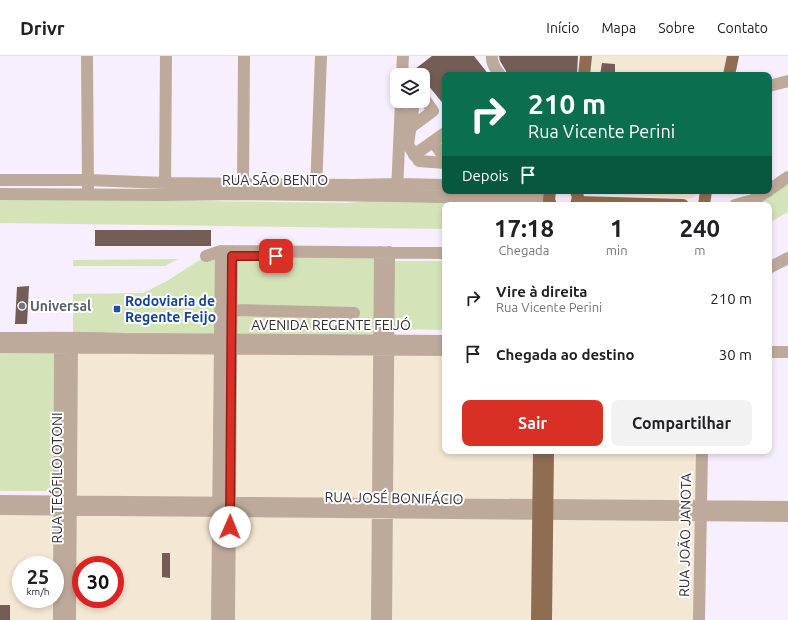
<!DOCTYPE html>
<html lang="pt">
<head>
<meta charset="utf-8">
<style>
	:root { --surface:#fff; --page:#f2f2f2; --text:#202124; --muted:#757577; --line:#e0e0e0; --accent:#d93025 }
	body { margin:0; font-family:Ubuntu,sans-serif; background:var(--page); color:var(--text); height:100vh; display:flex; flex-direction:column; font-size:15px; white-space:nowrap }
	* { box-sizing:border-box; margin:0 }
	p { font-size:13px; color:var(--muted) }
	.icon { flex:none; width:22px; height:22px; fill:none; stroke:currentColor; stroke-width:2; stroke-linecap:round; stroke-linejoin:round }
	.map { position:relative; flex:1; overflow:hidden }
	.drawer { position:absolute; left:442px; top:146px; width:330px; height:252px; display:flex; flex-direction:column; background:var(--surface); border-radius:8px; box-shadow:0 2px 6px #0003 }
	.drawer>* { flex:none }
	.hud { position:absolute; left:442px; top:16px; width:330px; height:122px; border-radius:8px; box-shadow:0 2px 6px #0003; background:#0b6e4f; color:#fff; overflow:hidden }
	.fabs { position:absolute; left:390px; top:12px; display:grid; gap:8px }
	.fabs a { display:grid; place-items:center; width:40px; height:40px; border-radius:8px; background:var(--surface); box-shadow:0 2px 6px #0003; font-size:20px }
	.speed { position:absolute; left:12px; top:500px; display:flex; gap:8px; font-size:20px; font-weight:700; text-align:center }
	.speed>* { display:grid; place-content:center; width:52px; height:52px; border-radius:50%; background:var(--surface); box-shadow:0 2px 6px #0003; line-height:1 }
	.speed small { font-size:10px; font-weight:400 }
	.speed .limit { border:6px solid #d22; background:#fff; color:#111 }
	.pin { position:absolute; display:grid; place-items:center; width:34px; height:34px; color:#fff; margin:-17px; border-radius:8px; box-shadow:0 2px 6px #0006 }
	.me { position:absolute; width:44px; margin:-22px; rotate:1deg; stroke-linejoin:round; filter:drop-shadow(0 0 3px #0008) }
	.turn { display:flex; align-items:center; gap:14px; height:84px; padding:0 20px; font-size:18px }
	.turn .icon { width:52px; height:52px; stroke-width:2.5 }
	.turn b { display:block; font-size:28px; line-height:34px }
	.then { display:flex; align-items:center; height:38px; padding:0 20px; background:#0003; gap:8px; font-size:15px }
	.eta { display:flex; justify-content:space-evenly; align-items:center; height:68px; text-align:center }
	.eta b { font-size:24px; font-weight:700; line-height:28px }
	.action { display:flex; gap:8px; margin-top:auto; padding:8px 20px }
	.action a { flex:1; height:46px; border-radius:8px; background:var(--accent); color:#fff; font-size:16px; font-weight:700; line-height:46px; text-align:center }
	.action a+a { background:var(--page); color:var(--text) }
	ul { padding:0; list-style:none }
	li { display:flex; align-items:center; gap:12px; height:56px; padding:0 20px }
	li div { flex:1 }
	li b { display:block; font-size:15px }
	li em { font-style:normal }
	header { display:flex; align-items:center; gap:24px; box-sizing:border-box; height:56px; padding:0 20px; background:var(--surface); border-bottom:1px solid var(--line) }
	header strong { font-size:19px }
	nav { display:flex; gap:22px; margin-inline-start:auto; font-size:14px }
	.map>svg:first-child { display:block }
	.commercial { fill:#f4e7d3; fill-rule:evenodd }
	.green { fill:#d5e3b8 }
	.building { fill:#745d55 }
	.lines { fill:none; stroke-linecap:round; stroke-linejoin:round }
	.minor { stroke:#bdaa9b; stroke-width:12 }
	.major { stroke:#8e6d52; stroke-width:12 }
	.route-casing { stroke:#8d1f18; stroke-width:10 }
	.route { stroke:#d93025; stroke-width:7 }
	.worship-dot { fill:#6b7280; stroke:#fff; stroke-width:1.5 }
	.transit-dot { fill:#1a4fb4; stroke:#fff; stroke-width:1.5 }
	.labels { text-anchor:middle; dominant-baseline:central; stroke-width:4; stroke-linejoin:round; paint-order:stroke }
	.street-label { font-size:14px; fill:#322d36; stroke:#fff }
	.transit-label { font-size:14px; font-weight:bold; fill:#164399; stroke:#fff; text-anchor:start }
	.worship-label { font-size:14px; font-weight:bold; fill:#5b616d; stroke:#fff; text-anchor:start }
</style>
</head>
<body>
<header>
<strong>Drivr</strong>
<nav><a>Início</a><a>Mapa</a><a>Sobre</a><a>Contato</a></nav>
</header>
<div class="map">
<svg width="788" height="564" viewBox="0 0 788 564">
	<rect width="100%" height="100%" fill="#f7effd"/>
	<path class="commercial" d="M 590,0 L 730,0 L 727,19 L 587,19 Z
		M 578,135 L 702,135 L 691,143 L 577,136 Z
		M 73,292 L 220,293 L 219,446 L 72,445 Z
		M 231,293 L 379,293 L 378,448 L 230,446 Z
		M 389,293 L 445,295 L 445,395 L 536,395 L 538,449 L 388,448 Z
		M 549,395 L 702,395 L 701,451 L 547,450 Z
		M 0,453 L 60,454 L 59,564 L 0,564 ZM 21,509 L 55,509 L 55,543 L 21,543 Z
		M 71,454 L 219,455 L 217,564 L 70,564 ZM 81,509 L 115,509 L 115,543 L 81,543 Z
		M 230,455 L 378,457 L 377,564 L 229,564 Z
		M 388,457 L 538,458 L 537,564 L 386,564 Z
		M 547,459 L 701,460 L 699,564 L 546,564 Z"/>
	<path class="green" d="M 788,126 L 788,156 L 769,167 L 769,149 L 753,149 Z
		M 433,138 L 540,149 L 445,149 L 445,173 L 0,167 L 0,141 L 71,143 L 348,147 Z
		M 206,200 L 221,200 L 220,283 L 73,279 L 73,238 L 143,237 L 167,225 Z
		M 232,200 L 380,201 L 379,285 L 232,283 Z
		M 178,203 L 165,210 L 73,210 L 73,204 Z
		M 393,205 L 445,205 L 445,274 L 392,273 Z
		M 0,297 L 54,297 L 54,435 L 0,435 Z"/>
	<path class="building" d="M 432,0 L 474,0 L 489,19 L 445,19 L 445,50 L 423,23 L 423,19 L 420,19 L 415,13 Z
		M 499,0 L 578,0 L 577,19 L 507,19 L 506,15 L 500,5 Z
		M 602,7 L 615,8 L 615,19 L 600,19 Z
		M 95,174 L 211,174 L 211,190 L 95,190 Z
		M 29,230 L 27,268 L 15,268 L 17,231 Z
		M 162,497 L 170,497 L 170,522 L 162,521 Z
		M 0,549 L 10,549 L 10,564 L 0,564 Z"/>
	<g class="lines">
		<path class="minor" d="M 87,0 L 88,131
			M 492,0 C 491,7 496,14 500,19
			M 402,19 L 403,0
			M 769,30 L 788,25
			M 414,45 L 408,89 L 419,105 L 445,107
			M 410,72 L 433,55 L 423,41
			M 433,86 L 445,102
			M 414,99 L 445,77
			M 0,124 L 88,124 L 165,127 L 353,129 L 398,128 L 445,129
			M 165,134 L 166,0
			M 769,134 L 788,121
			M 243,135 L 243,127 L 244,0
			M 316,135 L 321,0
			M 397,135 L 401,45
			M 0,138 L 164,139 L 242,138 L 397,140 L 538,143 L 549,144
			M 735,149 L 753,144 L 768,135
			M 206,200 L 221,195 L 445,197
			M 769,212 L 788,202
			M 232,254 L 354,257
			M 0,282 C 41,282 83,281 124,283 L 445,285
			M 0,291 L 445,294
			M 769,296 L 788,296
			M 0,445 L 788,451
			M 0,453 L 788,460
			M 59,564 L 60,285
			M 70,564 L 72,285
			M 217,564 L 221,195
			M 229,564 L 232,195
			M 377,564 L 380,196
			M 386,564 L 389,196
			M 699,564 L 702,395"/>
		<path class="major" d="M 584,19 L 586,0
			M 729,19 L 733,0
			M 550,135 L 549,144 L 551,149
			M 577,146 L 683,149
			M 576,149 L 578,141 L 576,135
			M 704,149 L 706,135
			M 537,564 L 539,395
			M 546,564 L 548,395"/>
	</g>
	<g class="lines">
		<defs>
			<path id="route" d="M 230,471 L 232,200 L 276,200"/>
		</defs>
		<use href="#route" class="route-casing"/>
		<use href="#route" class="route"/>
	</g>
	<circle class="worship-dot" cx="22" cy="250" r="4"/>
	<rect class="transit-dot" x="113" y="249" width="8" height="8" rx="2"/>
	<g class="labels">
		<g class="street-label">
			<text x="275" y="124">RUA SÃO BENTO</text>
			<text x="331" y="269">AVENIDA REGENTE FEIJÓ</text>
			<text transform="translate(57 422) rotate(-90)">RUA TEÓFILO OTONI</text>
			<text transform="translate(394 442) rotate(1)">RUA JOSÉ BONIFÁCIO</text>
			<text transform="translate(685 479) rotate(-89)">RUA JOÃO JANOTA</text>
		</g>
		<g class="transit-label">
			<text x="125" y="245">Rodoviaria de<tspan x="125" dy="16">Regente Feijo</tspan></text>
		</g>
		<g class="worship-label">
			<text x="30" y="250">Universal</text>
		</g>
	</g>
</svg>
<div class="fabs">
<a><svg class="icon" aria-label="layers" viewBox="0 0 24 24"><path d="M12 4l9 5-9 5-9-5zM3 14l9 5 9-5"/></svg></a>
</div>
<div class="speed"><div>25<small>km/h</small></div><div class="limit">30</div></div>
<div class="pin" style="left:276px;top:200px;background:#d93025"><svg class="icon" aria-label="arrive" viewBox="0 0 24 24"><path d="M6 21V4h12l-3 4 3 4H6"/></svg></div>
<svg class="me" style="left:230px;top:471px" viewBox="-20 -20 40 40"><circle r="19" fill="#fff"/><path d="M0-13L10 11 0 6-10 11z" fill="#d93025"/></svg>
<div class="hud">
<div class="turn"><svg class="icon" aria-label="right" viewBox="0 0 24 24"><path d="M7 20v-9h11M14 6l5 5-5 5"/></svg><div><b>210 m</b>Rua Vicente Perini</div></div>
<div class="then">Depois<svg class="icon" aria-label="arrive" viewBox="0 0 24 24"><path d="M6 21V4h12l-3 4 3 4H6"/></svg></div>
</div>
<section class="drawer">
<div class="eta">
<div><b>17:18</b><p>Chegada</p></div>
<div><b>1</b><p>min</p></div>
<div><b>240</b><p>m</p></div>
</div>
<ul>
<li><svg class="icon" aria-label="right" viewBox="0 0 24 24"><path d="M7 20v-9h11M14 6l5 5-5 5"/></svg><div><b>Vire à direita</b><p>Rua Vicente Perini</p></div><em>210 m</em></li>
<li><svg class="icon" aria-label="arrive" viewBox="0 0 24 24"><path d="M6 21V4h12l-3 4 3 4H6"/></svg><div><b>Chegada ao destino</b></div><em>30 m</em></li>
</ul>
<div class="action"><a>Sair</a><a>Compartilhar</a></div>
</section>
</div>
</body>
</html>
